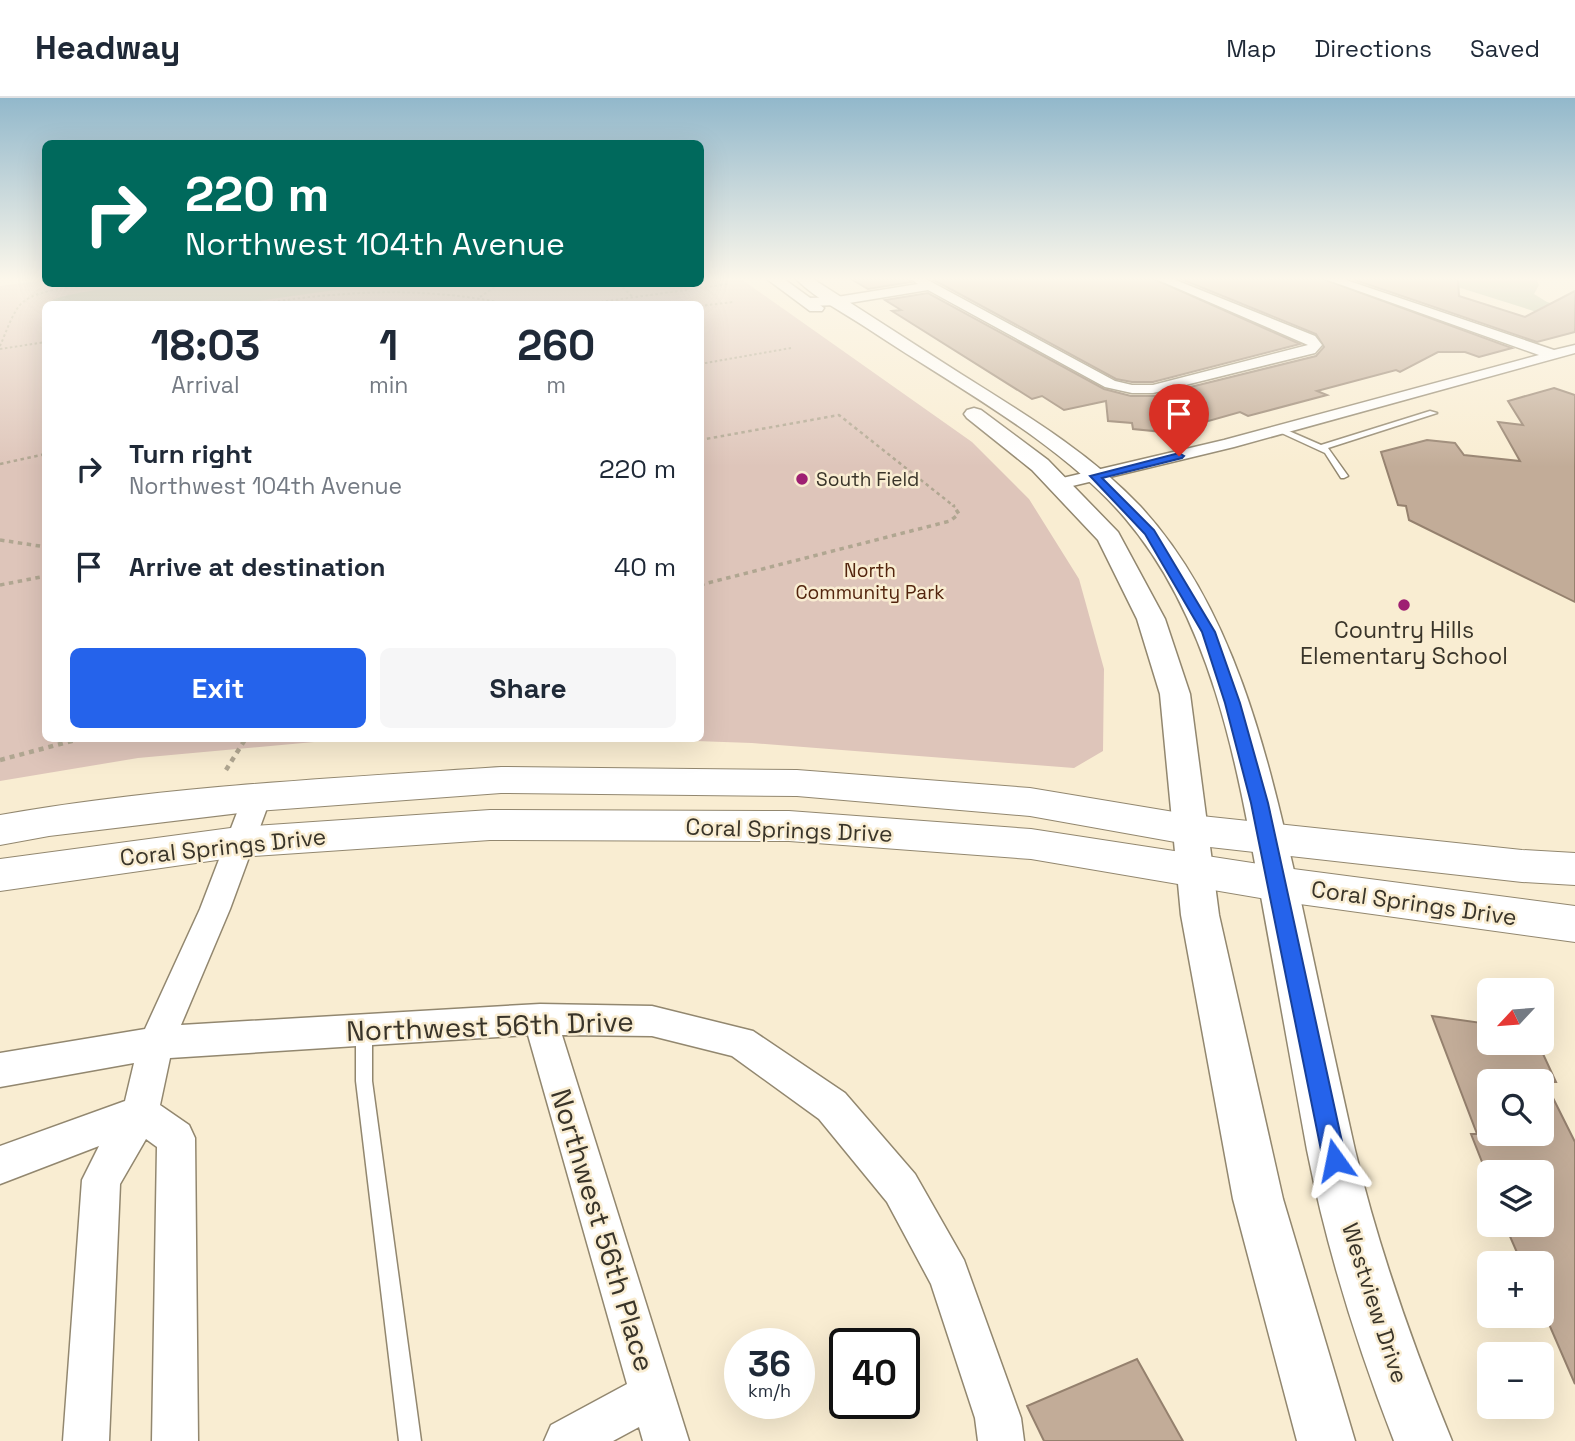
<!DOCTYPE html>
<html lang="en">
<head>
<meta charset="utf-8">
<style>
	:root { --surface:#fff; --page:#f6f6f7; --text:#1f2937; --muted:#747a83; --line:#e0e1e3; --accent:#2563eb }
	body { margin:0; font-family:"Space Grotesk",sans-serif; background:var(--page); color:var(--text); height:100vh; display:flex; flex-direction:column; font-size:26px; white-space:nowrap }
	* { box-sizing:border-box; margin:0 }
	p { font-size:23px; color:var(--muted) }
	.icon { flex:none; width:38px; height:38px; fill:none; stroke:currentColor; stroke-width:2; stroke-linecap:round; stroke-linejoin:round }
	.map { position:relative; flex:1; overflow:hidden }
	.drawer { position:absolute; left:42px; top:203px; width:662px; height:441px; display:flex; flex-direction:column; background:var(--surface); border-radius:10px; box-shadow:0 7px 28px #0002 }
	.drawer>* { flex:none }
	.banner { position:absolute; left:42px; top:42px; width:662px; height:147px; border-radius:10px; box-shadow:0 7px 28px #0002; background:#00695c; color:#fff; overflow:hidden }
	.needle { width:46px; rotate:244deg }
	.fabs { position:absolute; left:1477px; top:880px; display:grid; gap:14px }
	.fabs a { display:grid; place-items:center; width:77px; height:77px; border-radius:10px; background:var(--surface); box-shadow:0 7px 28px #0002; font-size:35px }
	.speed { position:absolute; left:724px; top:1230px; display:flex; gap:14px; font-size:35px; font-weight:700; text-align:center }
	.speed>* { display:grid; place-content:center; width:91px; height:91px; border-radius:50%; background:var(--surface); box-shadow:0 7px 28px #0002; line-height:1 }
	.speed small { font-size:18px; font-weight:400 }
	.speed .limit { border:4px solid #111; border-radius:10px; background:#fff; color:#111 }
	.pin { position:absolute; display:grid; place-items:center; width:60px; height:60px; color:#fff; margin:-72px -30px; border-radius:50% 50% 50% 0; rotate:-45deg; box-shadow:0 0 7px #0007 }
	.pin .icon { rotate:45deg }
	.me { position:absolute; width:77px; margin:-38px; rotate:348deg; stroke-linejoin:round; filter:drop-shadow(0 0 5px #0008) }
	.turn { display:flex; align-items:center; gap:24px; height:147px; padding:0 28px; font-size:32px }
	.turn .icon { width:91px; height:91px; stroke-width:2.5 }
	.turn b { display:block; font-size:49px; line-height:60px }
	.eta { display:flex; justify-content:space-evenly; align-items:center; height:119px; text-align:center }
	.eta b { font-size:42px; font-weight:600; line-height:49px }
	.button { display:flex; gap:14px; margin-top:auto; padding:14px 28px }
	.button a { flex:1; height:80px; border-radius:10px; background:var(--accent); color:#fff; font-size:28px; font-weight:600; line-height:80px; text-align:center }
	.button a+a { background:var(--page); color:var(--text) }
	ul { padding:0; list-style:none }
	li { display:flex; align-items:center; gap:21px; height:98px; padding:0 28px }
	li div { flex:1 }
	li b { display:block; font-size:26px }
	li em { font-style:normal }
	header { display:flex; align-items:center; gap:42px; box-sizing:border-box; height:98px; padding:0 35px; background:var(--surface); border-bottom:2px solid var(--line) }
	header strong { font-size:33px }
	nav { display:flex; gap:38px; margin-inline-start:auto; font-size:24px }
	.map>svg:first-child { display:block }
	.green { fill:#dec5ba }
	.water { fill:#b2bf9f }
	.building { fill:#c2ac98; stroke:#95816e; stroke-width:2; fill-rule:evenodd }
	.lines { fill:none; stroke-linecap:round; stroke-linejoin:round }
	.service-casing { stroke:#92876f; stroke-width:3 }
	.minor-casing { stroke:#92876f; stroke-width:3 }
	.tertiary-casing { stroke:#92876f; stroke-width:3 }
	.secondary-casing { stroke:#92876f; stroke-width:2 }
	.path-far3 { stroke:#b0a691; stroke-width:2; stroke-dasharray:2.5 2.5; stroke-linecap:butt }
	.path-far2 { stroke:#b0a691; stroke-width:2.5; stroke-dasharray:3.5 3.5; stroke-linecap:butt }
	.path-far1 { stroke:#b0a691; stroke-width:3.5; stroke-dasharray:4.5 4.5; stroke-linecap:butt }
	.path { stroke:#b0a691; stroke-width:4.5; stroke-dasharray:5 5; stroke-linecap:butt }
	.service { fill:#fff; fill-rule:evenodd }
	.minor { fill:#fff; fill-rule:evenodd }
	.tertiary { fill:#fff; fill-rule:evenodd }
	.secondary { fill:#fff; fill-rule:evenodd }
	.route { fill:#2563eb; stroke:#184099; stroke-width:2 }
	.poi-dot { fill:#9e1f72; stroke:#f9edd2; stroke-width:2.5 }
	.labels { text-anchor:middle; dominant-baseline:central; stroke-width:5; stroke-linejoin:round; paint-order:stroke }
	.far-poi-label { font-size:19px; fill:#393429; stroke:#f9edd2; text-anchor:start }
	.far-park-label { font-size:19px; fill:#53250e; stroke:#f9edd2 }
	.poi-label { font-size:23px; fill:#393429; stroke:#f9edd2 }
	.street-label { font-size:23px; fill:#393429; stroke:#f9edd2 }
	.near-street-label { font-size:28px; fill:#393429; stroke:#f9edd2 }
</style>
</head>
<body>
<header>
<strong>Headway</strong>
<nav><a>Map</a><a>Directions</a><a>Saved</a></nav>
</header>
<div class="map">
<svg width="1575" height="1343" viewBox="0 0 1575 1343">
	<rect width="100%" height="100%" fill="#f9edd2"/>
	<path class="green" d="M 700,181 L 741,181 L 972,344 L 1029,401 L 1079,481 L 1104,571 L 1103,653 L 1074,670 L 752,645 L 639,641 L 700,640 L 700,206 L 46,206 L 46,640 L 403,641 L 325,643 L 138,660 L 0,683 L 0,188 L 45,182 L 46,186 L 700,186 Z"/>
	<path class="water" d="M 1432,181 L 1536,181 L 1539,187 L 1534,196 L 1547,204 L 1575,212 L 1575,226 Z
		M 162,186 L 477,186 L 456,189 L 342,191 L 236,206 L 46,206 L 45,212 L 42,210 C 52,192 139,188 162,186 Z"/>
	<path class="building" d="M 851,181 L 908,181 L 911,184 L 868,191 Z
		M 932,181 L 1154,181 L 1300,246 L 1153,284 L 1132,284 L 1116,281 Z
		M 1181,181 L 1323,181 L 1512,250 L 1479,259 L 1465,254 L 1438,254 L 1400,274 L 1396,272 L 1317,293 L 1327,297 L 1248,318 L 1240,314 L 1198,326 L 1158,305 L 1164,334 L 1133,331 L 1132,325 L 1108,323 L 1106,303 L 1064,312 L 1042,298 L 1032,301 L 892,213 L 901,212 L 885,202 L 928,195 L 1104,291 L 1131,298 L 1154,298 L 1316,258 L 1324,249 L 1316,236 Z
		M 1352,181 L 1458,181 L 1459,198 L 1525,219 L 1575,193 L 1575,234 L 1537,244 Z
		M 1554,290 L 1575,297 L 1575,504 L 1409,422 L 1406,408 L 1398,407 L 1381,354 L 1427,342 L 1455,345 L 1464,357 L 1520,363 L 1498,324 L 1523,327 L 1508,303 Z
		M 1432,918 L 1489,926 L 1489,945 L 1538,945 L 1556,984 L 1545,984 L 1575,1044 L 1575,1286 L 1542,1210 L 1542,1166 L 1522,1166 L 1505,1127 L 1542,1127 L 1542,1074 L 1486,1074 L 1471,1036 L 1477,1036 ZM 1489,984 L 1542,984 L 1542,1036 L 1489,1036 Z
		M 1137,1261 L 1183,1343 L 1044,1343 L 1027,1308 Z"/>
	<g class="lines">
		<defs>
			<path id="service" d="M 1430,313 L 1437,315 L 1328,350 L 1348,378 L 1344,380 L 1341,380 L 1325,355 L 1275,332 L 1282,330 L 1321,347 Z
				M 364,925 L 370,927 L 372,932 L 372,983 L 421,1343 L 399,1343 L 356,983 L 356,932 L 358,927 Z"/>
			<path id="minor" d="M 911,181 L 926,181 L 1115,283 L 1132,287 L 1153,287 L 1308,247 L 1156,181 L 1173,181 L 1315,238 L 1322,247 L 1315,255 L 1153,295 L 1132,295 L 1105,289 L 928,192 L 837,207 L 809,208 L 803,204 L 809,200 L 837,199 L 918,186 Z
				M 1325,181 L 1343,181 L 1554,252 L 1575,247 L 1575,255 L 1234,349 L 1060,391 L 1054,390 L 1051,386 L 1054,382 L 1224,342 L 1539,257 Z
				M 257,689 L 267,692 L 271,699 L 230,811 L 181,927 L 540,906 L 652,908 L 753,933 L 845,995 L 915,1076 L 964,1162 L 1021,1320 L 1024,1343 L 978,1343 L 975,1320 L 931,1186 L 887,1104 L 819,1021 L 732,958 L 652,938 L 562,937 L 689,1343 L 643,1343 L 639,1329 L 613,1343 L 544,1343 L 551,1327 L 627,1286 L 528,937 L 170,960 L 160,1007 L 189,1027 L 195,1040 L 198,1343 L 152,1343 L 157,1049 L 146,1041 L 120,1086 L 109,1343 L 63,1343 L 82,1082 L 99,1048 L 0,1086 L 0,1048 L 125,1003 L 134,965 L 0,989 L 0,955 L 145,931 L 200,811 L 243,699 L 247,692 Z"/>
			<path id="tertiary" d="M 767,181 L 784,181 L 824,210 L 822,213 L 810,213 Z
				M 796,181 L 813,181 C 863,213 911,244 961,276 C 1023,315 1089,354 1140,408 C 1237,513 1269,664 1300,799 C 1318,883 1336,968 1355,1052 C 1379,1152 1413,1248 1452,1343 L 1394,1343 C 1357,1248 1327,1152 1307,1052 C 1291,966 1276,879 1260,793 C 1237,666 1212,522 1125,420 C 1059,343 954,288 870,232 C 846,216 816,201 796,181 Z
				M 974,310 L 981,312 L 1048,362 L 1118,434 L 1165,521 L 1190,596 L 1219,817 L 1283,1101 L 1355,1343 L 1297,1343 L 1233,1101 L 1181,817 L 1160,596 L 1137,521 L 1098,442 L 1032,372 L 967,320 L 964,316 L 967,312 Z"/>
			<path id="secondary" d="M 501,669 L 797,672 L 1030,690 L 1192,717 L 1522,752 L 1575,755 L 1575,787 L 1522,784 L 1192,747 L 1030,718 L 797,698 L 501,695 L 257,713 L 49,738 L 0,747 L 0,717 C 165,688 334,680 501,669 Z
				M 490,712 L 789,713 L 1031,731 L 1278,769 L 1575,808 L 1575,844 L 1278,803 L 1031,761 L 789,743 L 490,742 L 238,759 L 0,793 L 0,761 L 238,729 Z"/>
		</defs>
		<use href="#service" class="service-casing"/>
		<use href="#minor" class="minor-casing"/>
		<use href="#tertiary" class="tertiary-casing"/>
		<use href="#secondary" class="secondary-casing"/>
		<path class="path-far3" d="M 619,186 L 633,199
			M 480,199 L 499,186
			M 258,206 C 342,193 423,188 507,206
			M 586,206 L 728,186
			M 700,208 L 733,204
			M 0,248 C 6,235 13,212 23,204 C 44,187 96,188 122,186
			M 0,251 L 46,244
			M 700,266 L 791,250"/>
		<path class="path-far2" d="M 700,342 L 839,317 L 955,409
			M 0,366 L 46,356"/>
		<path class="path-far1" d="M 0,442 L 46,449
			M 0,487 L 46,478
			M 700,487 L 950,423 L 959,416 L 953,407"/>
		<path class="path" d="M 0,662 L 83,640
			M 226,672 L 246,640"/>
		<use href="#service" class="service"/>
		<use href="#minor" class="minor"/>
		<use href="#tertiary" class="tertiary"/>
		<use href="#secondary" class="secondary"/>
	</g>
	<linearGradient id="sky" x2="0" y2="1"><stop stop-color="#92b8cb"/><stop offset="0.49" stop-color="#fcf7eb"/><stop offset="1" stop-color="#fcf7eb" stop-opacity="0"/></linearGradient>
	<rect width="1575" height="369" fill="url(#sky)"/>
	<path class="route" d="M 1179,355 L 1184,358 L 1182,360 L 1102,380 L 1154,432 L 1215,534 L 1240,605 L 1268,705 L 1346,1062 L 1343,1070 L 1335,1073 L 1327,1070 L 1323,1062 L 1251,705 L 1225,605 L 1202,534 L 1145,436 L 1090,378 Z"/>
	<g class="poi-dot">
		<circle cx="802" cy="381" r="7"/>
		<circle cx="1404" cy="507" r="7"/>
	</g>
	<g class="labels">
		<g class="far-poi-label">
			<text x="816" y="381">South Field</text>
		</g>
		<g class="far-park-label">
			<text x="870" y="472">North<tspan x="870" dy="22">Community Park</tspan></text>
		</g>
		<g class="poi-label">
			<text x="1404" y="532">Country Hills<tspan x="1404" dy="26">Elementary School</tspan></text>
		</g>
		<g class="street-label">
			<text transform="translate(789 732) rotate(2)">Coral Springs Drive</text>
			<text transform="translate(223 749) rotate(-6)">Coral Springs Drive</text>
			<text transform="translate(1414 805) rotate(8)">Coral Springs Drive</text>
			<text transform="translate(1375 1205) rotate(72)">Westview Drive</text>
		</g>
		<g class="near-street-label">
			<text transform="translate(490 928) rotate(-2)">Northwest 56th Drive</text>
			<text transform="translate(603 1132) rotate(73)">Northwest 56th Place</text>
		</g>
	</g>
</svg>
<div class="fabs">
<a><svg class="needle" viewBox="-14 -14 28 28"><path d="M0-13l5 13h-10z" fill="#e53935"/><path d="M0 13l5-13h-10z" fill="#747a83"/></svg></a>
<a><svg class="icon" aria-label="search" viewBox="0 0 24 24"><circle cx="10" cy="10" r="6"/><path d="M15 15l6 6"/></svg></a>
<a><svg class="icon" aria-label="layers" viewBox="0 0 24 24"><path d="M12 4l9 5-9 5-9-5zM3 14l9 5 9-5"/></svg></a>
<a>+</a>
<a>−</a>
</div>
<div class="speed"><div>36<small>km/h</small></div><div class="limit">40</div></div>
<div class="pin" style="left:1179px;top:358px;background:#d93025"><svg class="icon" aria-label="arrive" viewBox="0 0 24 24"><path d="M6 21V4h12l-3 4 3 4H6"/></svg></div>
<svg class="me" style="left:1335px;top:1062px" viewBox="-20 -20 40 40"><path d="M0-17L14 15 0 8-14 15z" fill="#2563eb" stroke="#fff" stroke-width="4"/></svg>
<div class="banner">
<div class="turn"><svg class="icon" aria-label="right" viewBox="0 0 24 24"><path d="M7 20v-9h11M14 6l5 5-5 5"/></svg><div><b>220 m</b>Northwest 104th Avenue</div></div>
</div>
<section class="drawer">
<div class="eta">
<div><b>18:03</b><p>Arrival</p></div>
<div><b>1</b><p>min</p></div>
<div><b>260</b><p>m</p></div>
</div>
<ul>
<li><svg class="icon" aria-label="right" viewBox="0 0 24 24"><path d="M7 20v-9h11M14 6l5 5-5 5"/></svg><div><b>Turn right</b><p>Northwest 104th Avenue</p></div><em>220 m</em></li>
<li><svg class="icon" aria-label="arrive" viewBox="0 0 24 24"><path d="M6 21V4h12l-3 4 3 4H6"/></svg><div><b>Arrive at destination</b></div><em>40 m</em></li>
</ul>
<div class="button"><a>Exit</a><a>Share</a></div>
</section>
</div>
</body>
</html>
